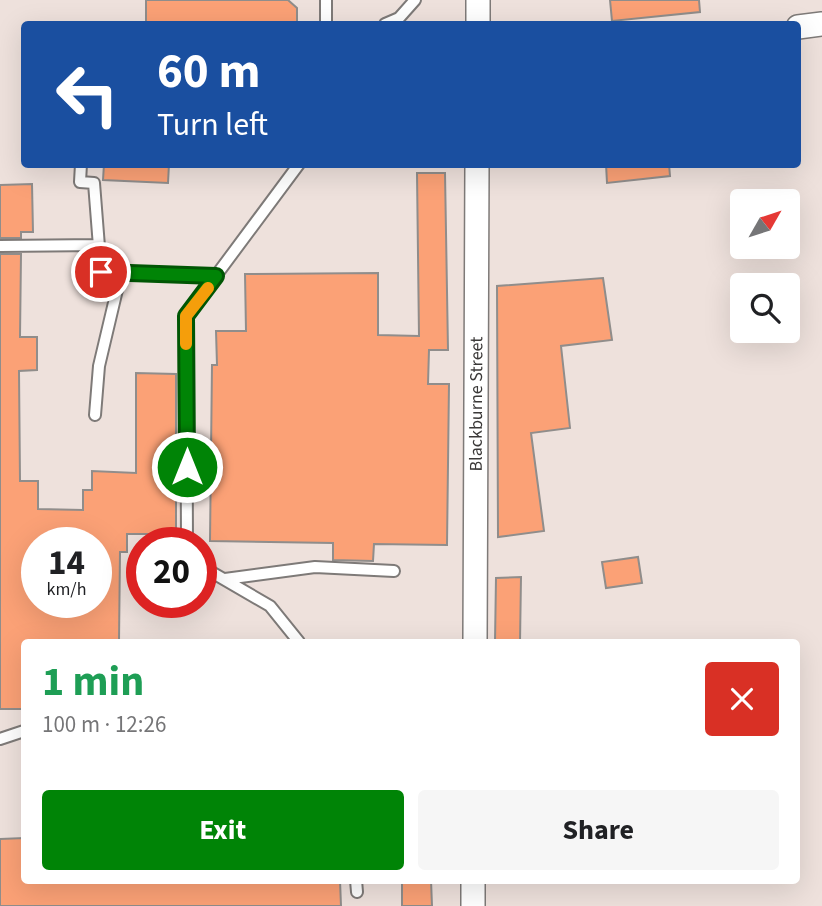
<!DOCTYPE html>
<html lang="en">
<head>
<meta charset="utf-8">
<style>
	:root { --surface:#fff; --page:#f6f6f6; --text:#202124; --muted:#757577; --accent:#008406 }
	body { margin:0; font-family:"Source Sans 3",sans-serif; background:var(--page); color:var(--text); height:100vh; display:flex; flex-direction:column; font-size:26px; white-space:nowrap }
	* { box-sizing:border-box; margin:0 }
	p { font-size:23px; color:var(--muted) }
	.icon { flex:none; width:38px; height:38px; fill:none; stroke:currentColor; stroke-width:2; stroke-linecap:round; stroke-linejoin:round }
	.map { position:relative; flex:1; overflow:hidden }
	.drawer { position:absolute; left:21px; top:639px; width:779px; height:245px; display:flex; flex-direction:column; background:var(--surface); border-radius:7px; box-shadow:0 7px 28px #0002 }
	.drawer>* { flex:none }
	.banner { position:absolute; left:21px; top:21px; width:780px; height:147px; border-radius:7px; box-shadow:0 7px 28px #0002; background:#1a4fa0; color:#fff; overflow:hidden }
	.needle { width:46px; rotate:51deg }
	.controls { position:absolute; left:730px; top:189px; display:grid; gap:14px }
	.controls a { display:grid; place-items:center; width:70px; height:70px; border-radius:7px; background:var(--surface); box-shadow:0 7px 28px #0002; font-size:35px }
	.speed { position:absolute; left:21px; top:527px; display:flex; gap:14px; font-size:35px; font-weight:700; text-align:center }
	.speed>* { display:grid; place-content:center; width:91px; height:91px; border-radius:50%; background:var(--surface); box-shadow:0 7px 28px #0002; line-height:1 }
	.speed small { font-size:18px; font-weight:400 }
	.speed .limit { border:10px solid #d22; background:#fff; color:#111 }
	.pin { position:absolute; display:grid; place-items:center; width:60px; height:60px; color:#fff; margin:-30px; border:4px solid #fff; border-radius:50%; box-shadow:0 2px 7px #0007 }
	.me { position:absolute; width:77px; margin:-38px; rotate:0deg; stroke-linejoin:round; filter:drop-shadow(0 0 5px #0008) }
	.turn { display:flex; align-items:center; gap:24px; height:147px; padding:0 21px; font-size:32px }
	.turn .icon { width:91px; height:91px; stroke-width:2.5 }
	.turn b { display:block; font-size:49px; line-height:60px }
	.round { display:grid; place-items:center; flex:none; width:74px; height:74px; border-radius:7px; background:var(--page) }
	.headline { display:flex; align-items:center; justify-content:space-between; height:119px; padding:0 21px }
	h1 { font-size:42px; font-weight:700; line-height:52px; color:#1e9e55 }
	.primary-button { display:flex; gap:14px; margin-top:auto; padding:14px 21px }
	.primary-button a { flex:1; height:80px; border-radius:7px; background:var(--accent); color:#fff; font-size:28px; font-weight:700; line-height:80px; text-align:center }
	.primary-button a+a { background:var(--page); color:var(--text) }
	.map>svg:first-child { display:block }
	.built { fill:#eee1dc; fill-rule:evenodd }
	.building { fill:#fba176; stroke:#908d8b; stroke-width:2; fill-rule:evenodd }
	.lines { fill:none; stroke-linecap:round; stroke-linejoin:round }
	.lane-casing { stroke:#7e7a78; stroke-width:14 }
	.street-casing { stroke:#7e7a78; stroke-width:26 }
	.lane { stroke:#fff; stroke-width:10 }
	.street { stroke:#fff; stroke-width:23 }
	.route-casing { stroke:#005604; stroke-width:18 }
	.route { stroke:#008406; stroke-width:12 }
	.slow { stroke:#f59e0b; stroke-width:12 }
	.labels { text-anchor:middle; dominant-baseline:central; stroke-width:7; stroke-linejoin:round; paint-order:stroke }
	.street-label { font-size:18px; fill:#3b3938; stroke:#fff }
</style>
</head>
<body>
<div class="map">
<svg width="822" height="906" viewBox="0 0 822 906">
	<rect width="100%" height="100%" fill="#f2edec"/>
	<path class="built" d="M 0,0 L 822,0 L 822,906 L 0,906 ZM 24,24 L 798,24 L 798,164 L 24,164 ZM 742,201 L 788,201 L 788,247 L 742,247 ZM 742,285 L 788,285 L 788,331 L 742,331 ZM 37,542 L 96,542 L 96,602 L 37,602 ZM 142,542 L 201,542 L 201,602 L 142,602 ZM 24,642 L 796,642 L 796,880 L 24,880 Z"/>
	<path class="building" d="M 146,0 L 288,0 L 297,8 L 297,24 L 146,24 Z
		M 610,0 L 699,0 L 700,12 L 612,21 Z
		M 104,164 L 169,164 L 168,183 L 103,180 Z
		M 606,164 L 669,164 L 670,176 L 607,183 Z
		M 417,173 L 445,173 L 448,350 L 429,350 L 428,384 L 449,384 L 447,545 L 374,544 L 373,561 L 333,560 L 333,543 L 210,541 L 212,365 L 217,365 L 216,331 L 246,331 L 245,274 L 378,273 L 378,335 L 419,336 Z
		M 32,184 L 33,232 L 21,232 L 21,238 L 0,238 L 0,185 Z
		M 0,254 L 21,254 L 20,337 L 37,337 L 37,370 L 19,371 L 20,481 L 38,481 L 38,509 L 83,510 L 83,490 L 92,490 L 92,471 L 136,473 L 136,373 L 176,374 L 176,534 L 127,534 L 127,552 L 120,552 L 119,642 L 24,642 L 24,709 L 0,709 ZM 37,542 L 96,542 L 96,602 L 37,602 Z
		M 603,278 L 612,340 L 561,346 L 570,428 L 531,433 L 544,531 L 498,537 L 497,286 Z
		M 638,557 L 642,583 L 606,588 L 602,562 Z
		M 521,577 L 520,642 L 495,642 L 496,578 Z
		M 24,838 L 24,880 L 340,880 L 341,906 L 0,906 L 0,839 Z
		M 402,880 L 431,880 L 432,906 L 402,906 Z"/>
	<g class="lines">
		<defs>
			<path id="lane" d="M 326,0 L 326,24
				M 385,24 L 399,18 L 415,0
				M 81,164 L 80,182 L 94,183 L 101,272 L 216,276
				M 0,246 L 99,245
				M 95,415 L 99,366 L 121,273
				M 187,542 L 186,316 L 299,164
				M 201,566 L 270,606 L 299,642
				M 225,579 L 315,567 L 394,571
				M 0,739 L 24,731
				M 356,880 L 357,892"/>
			<g id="street">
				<path d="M 478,0 L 478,24"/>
				<path d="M 798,27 L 822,24"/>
				<path id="s1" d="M 475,642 L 477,164"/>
				<path d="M 473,906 L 473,880"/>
			</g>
		</defs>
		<use href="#lane" class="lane-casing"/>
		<use href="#street" class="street-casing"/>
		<use href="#lane" class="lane"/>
		<use href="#street" class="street"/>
	</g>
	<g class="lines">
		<defs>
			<path id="route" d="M 101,272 L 216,276 L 186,316 L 187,467"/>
		</defs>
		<use href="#route" class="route-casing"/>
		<use href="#route" class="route"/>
		<path class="slow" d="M 186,344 L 186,316 L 208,288"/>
	</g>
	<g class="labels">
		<g class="street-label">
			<text stroke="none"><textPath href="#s1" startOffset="238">Blackburne Street</textPath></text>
		</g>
	</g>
</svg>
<div class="controls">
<a><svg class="needle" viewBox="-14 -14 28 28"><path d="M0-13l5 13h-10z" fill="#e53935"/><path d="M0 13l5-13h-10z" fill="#757577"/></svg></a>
<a><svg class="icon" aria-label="search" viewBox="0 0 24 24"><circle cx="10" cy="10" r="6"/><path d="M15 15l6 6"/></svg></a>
</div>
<div class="speed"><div>14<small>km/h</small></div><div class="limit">20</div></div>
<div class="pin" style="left:101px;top:272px;background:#d93025"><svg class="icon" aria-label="arrive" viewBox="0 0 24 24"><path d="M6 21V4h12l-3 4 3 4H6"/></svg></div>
<svg class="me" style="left:187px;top:467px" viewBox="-20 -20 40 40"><circle r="17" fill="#008406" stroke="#fff" stroke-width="3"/><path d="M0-11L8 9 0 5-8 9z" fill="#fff"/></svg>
<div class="banner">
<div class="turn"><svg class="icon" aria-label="left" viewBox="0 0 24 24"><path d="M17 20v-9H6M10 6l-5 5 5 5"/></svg><div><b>60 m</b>Turn left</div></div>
</div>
<section class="drawer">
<div class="headline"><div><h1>1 min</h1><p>100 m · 12:26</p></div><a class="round" style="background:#d93025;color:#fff"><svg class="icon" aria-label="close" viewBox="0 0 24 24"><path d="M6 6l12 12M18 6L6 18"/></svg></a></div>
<div class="primary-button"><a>Exit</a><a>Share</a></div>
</section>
</div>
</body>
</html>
